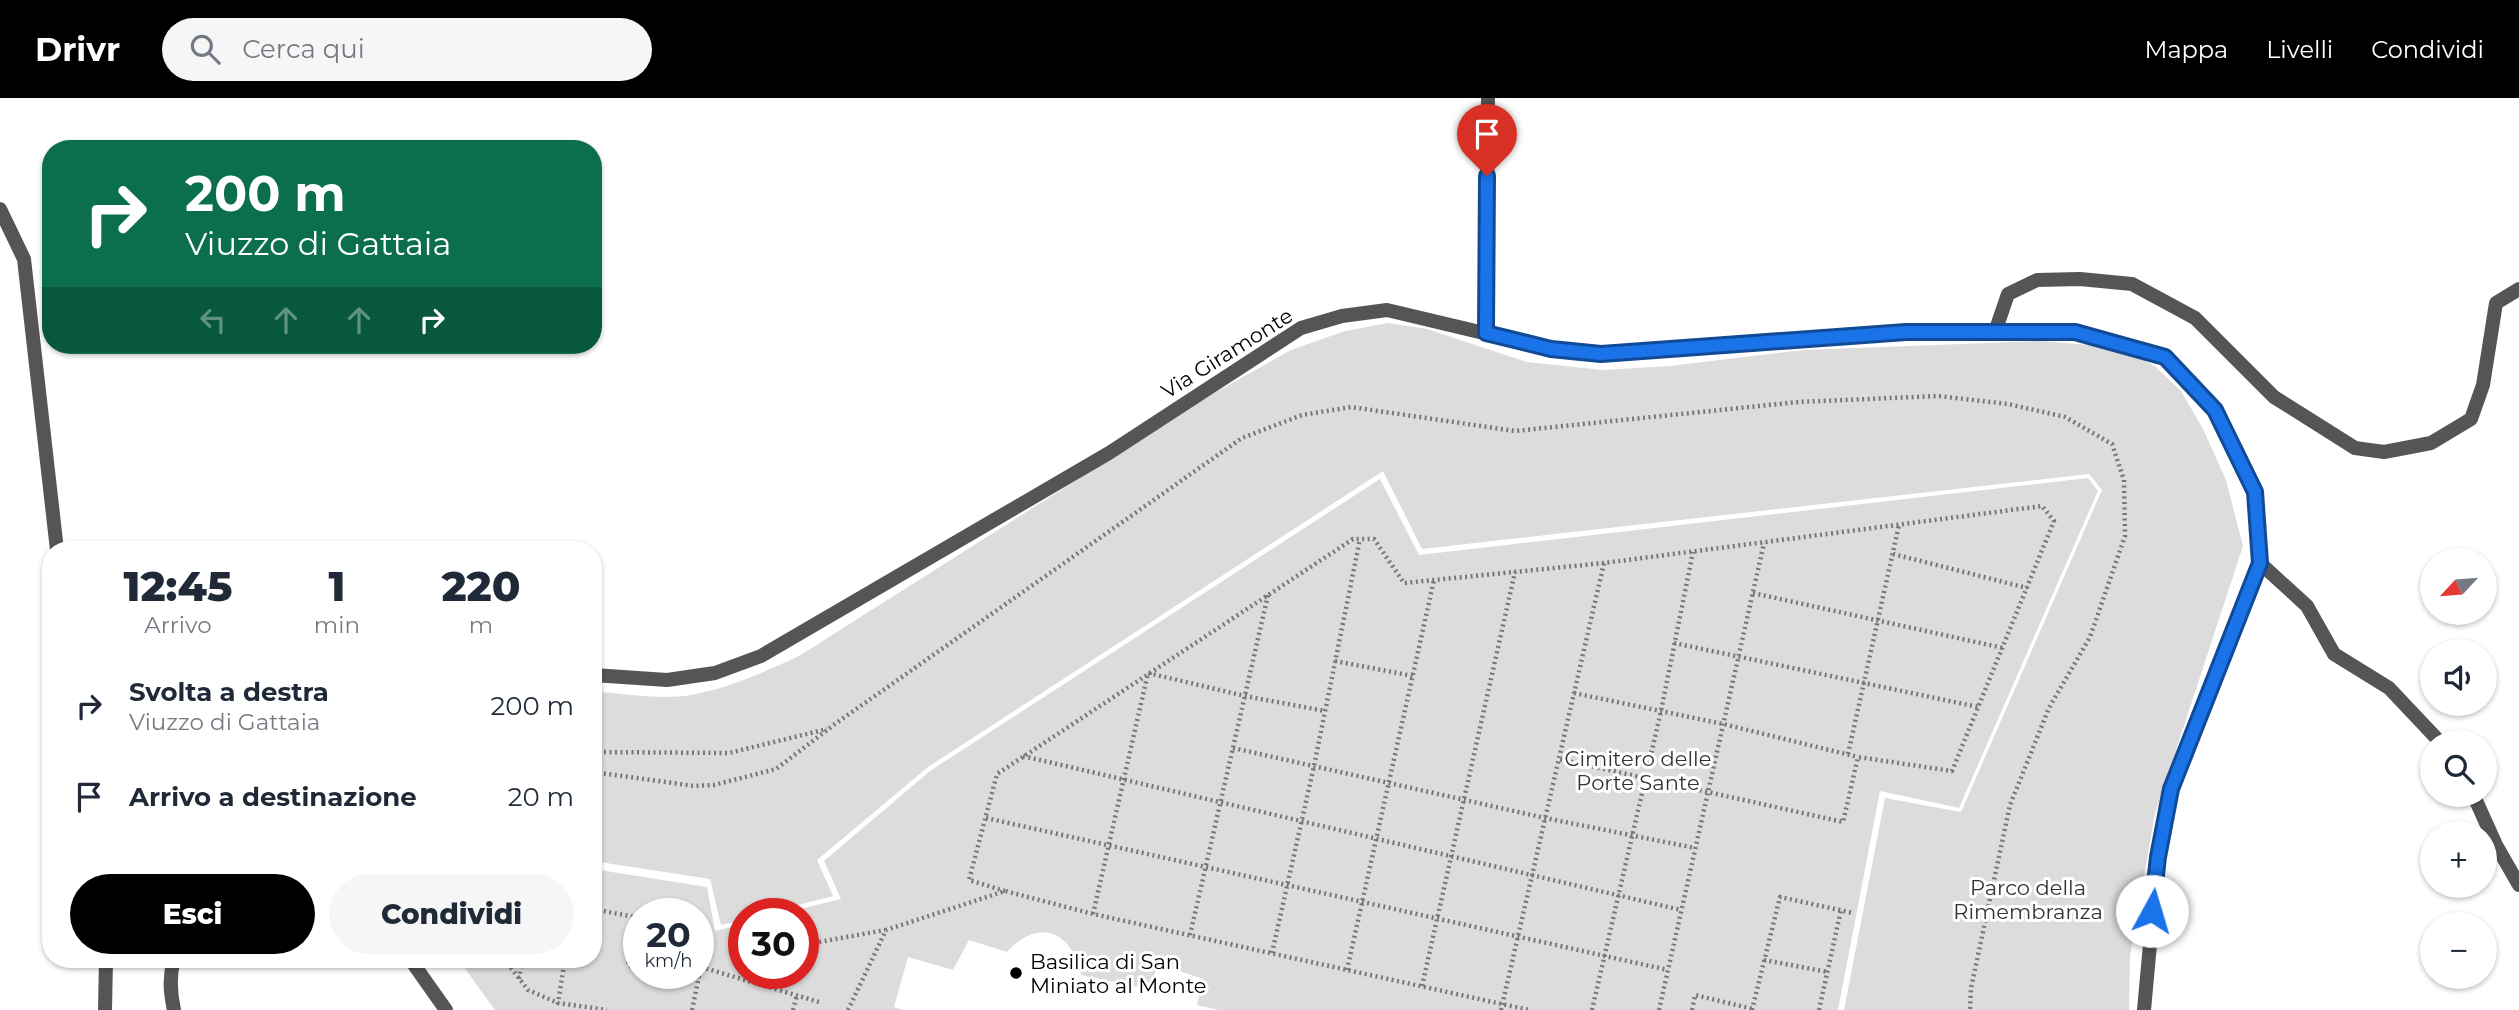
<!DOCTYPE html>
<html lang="it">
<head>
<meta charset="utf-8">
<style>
	:root { --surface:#fff; --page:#f6f6f7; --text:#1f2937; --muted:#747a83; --accent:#000 }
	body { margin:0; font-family:Montserrat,sans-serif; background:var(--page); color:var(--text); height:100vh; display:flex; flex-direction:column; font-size:26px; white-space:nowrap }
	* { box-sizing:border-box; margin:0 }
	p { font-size:23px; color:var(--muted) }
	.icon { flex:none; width:38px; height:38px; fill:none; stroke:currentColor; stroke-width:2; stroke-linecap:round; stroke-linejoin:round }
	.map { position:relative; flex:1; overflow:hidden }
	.panel { position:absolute; left:42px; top:443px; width:560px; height:427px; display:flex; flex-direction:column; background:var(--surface); border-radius:28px; box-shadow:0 2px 5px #0004 }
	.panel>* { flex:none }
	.guide { position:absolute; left:42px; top:42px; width:560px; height:214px; border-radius:28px; box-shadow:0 2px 5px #0004; background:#0b6e4f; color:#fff; overflow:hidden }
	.needle { width:46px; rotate:244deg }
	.tools { position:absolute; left:2420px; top:450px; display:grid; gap:14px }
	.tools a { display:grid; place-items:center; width:77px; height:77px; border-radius:50%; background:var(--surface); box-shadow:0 2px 5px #0004; font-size:35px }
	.speed { position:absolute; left:623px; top:800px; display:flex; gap:14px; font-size:35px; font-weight:700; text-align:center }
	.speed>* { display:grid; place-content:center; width:91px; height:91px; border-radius:50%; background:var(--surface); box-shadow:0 2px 5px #0004; line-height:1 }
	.speed small { font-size:18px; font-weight:400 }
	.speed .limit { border:10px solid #d22; background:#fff; color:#111 }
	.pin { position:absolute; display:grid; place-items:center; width:60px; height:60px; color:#fff; margin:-72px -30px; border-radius:50% 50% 50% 0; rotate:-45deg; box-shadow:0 0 7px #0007 }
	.pin .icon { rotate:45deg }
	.me { position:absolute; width:77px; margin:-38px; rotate:6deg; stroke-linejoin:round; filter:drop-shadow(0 0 5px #0008) }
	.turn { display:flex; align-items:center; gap:24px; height:147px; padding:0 28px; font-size:32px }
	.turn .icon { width:91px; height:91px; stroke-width:2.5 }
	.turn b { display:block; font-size:49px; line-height:60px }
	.lanes { display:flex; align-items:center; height:66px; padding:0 28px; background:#0003; justify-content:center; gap:35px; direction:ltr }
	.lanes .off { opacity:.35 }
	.eta { display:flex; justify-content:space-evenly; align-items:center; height:119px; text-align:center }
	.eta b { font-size:42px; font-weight:800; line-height:49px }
	.button { display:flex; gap:14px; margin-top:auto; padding:14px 28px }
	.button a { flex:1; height:80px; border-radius:42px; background:var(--accent); color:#fff; font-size:28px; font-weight:800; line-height:80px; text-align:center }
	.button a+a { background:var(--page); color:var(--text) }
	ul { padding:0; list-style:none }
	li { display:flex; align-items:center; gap:21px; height:91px; padding:0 28px }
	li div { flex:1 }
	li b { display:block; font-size:26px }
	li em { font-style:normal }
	header { display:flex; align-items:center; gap:42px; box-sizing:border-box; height:98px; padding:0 35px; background:var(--accent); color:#fff }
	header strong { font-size:33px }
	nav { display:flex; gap:38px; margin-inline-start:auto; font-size:24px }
	.search { width:490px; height:63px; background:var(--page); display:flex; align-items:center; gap:18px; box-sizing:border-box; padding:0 24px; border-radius:38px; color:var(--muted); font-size:26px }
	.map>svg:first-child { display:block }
	.green { fill:#dcdcdc; fill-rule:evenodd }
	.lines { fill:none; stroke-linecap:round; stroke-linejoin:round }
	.path { stroke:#777; stroke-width:4.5; stroke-dasharray:2 3.5; stroke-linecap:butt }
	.service { stroke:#555; stroke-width:14 }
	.minor { stroke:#555; stroke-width:14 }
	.route-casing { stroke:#114b97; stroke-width:18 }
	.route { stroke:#1a73e8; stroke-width:12 }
	.poi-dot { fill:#000; stroke:#fff; stroke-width:2.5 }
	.labels { text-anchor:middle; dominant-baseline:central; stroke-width:6; stroke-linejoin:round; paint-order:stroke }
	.street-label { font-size:21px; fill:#000; stroke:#fff }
	.park-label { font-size:21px; fill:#333; stroke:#fff }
	.poi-label { font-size:21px; fill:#000; stroke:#fff; text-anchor:start }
</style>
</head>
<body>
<header>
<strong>Drivr</strong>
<div class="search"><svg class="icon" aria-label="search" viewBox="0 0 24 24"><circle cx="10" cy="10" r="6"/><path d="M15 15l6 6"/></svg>Cerca qui</div>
<nav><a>Mappa</a><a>Livelli</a><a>Condividi</a></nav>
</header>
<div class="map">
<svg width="2519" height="912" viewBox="0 0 2519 912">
	<rect width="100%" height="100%" fill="#fff"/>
	<path class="green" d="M 1388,225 L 1427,231 L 1527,264 L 1603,272 L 1670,268 L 1804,252 L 2040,243 L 2103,248 L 2135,257 L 2156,269 L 2181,293 L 2203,331 L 2226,382 L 2243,448 L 2155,716 L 2130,858 L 2129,912 L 1844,912 L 1885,700 L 1961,714 L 2102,392 L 2089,376 L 1422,451 L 1383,373 L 928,669 L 817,762 L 833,798 L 767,815 L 744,816 L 744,822 L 721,827 L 710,781 L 593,763 L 593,593 C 623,596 662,602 691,597 C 730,590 764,574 799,558 L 1211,297 L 1291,252 L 1345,233 Z
		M 2088,380 L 2098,393 L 1959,710 L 1880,693 L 1838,912 L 1219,912 L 1197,907 L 1203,881 L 1159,866 L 1148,891 L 1081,877 C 1072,833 1039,819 1007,854 L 969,842 L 953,872 L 908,859 L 894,909 L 903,912 L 495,912 L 458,861 L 593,861 L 593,771 L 707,789 L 715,833 L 744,826 L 744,875 L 803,875 L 803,816 L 784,815 L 841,801 L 824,763 L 930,673 L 1380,381 L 1419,457 ZM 639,816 L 698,816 L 698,875 L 639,875 Z"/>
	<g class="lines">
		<path class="path" d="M 1893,456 L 2027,490
			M 1753,495 L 2003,550
			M 1674,545 L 1978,609
			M 1335,563 L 1413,578
			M 1574,595 L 1723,626 L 1858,659
			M 1233,650 L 1545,720 L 1695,750
			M 593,654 L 729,655 L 827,631
			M 1848,656 L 1899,427
			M 1023,658 L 1681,812
			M 593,674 L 694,688 L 714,687 L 776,671 L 835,626 L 1242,340 L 1302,317 L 1351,309 L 1515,333 L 1798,304 L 1938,298 L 2008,306 L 2065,319 L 2112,346 L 2124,382 L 2125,438 L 2090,539 L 2049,610 L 2010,707 L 1971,890 L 1970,912
			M 986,720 L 1668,872
			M 1005,793 L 969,782 L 997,676 L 1353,441 L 1374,441 L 1404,485 L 1604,465 L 2042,408 L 2054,423 L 1952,673 L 1858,659 L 1843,724 L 1559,661
			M 593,811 L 635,819 L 628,868 L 639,869
			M 1093,816 L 1148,575 L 1245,598 L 1325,613
			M 1190,837 L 1268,497
			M 730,845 L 744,848
			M 803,847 L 885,832
			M 1272,855 L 1314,668 L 1360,441
			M 504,861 L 528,892 L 558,905
			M 565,861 L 558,905 L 607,912
			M 1764,862 L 1828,874
			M 701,869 L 819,904
			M 1347,872 L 1434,482
			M 676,875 L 699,879
			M 519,881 L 522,861
			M 1422,888 L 1515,474
			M 692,912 L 701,869 L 698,833
			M 793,912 L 797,897
			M 848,912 L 886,832 L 1005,793 L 1093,816 L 1529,912
			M 1501,912 L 1604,465
			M 1592,912 L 1661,613 L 1693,454
			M 1659,912 L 1764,445
			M 1692,912 L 1695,897 L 1753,911
			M 1752,912 L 1780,799 L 1853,815
			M 1819,912 L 1841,812"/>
		<path class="service" d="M 1995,234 L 2008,196 L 2037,182 L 2080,181 L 2132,186 L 2195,220 L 2274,299 L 2355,350 L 2384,354 L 2431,345 L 2471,321 L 2483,287 L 2496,205 L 2519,191
			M 2260,465 L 2307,508 L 2334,556 L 2389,590 L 2440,644
			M 2473,696 L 2496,747 L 2519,787"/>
		<path class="minor" d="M 0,111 L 24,161 L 57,452
			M 1486,235 L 1488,0
			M 593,577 L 667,582 L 715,575 L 761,558 L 1109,355 L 1301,230 L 1342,218 L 1387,212 L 1551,251 L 1601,256 L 1906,234 L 2075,234 L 2165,259 L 2215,312 L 2255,395 L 2260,465 L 2171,691 L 2158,759 L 2144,912
			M 410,861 L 446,912
			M 105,912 L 106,861
			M 174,912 C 170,894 169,879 174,861"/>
	</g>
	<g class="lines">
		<defs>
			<path id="route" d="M 1487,78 L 1486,235 L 1551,251 L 1601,256 L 1906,234 L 2075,234 L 2165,259 L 2215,312 L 2255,394 L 2260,465 L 2171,691 L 2158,759 L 2152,813"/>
		</defs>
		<use href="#route" class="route-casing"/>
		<use href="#route" class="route"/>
	</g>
	<circle class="poi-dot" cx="1016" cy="875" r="7"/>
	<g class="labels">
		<g class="street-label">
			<text transform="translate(1227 255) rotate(-32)">Via Giramonte</text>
		</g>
		<g class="park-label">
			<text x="1638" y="660">Cimitero delle<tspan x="1638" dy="24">Porte Sante</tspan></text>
			<text x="2028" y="789">Parco della<tspan x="2028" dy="24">Rimembranza</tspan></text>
		</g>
		<g class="poi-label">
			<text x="1030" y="863">Basilica di San<tspan x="1030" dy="24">Miniato al Monte</tspan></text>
		</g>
	</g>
</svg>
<div class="tools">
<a><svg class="needle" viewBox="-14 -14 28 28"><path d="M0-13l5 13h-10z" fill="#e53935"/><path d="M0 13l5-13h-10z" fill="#747a83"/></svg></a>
<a><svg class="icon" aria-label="sound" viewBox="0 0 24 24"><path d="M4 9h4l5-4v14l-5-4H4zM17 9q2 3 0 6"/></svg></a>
<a><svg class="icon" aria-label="search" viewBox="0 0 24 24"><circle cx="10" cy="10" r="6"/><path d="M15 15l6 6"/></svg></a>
<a>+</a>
<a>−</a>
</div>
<div class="speed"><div>20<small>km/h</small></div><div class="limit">30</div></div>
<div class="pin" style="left:1487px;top:78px;background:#d93025"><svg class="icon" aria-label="arrive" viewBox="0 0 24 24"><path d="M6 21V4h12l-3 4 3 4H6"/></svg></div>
<svg class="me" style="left:2152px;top:813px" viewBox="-20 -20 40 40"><circle r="19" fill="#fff"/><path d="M0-13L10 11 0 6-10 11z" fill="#1a73e8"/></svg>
<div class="guide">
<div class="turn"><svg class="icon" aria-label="right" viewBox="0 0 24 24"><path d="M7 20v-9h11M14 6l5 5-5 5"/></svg><div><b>200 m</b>Viuzzo di Gattaia</div></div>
<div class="lanes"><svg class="icon off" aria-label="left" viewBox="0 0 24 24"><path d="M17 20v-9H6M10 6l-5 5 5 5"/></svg><svg class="icon off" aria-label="ahead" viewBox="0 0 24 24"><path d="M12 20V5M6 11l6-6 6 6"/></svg><svg class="icon off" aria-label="ahead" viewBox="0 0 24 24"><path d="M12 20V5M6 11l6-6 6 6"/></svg><svg class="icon" aria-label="right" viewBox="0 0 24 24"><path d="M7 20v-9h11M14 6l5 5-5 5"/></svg></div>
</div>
<section class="panel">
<div class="eta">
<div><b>12:45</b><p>Arrivo</p></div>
<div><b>1</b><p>min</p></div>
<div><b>220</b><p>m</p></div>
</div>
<ul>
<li><svg class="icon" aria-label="right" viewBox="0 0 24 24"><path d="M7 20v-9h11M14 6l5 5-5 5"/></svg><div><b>Svolta a destra</b><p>Viuzzo di Gattaia</p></div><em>200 m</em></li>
<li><svg class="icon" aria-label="arrive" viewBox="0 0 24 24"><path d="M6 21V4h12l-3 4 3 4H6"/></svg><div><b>Arrivo a destinazione</b></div><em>20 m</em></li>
</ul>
<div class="button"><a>Esci</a><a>Condividi</a></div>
</section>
</div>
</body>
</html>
